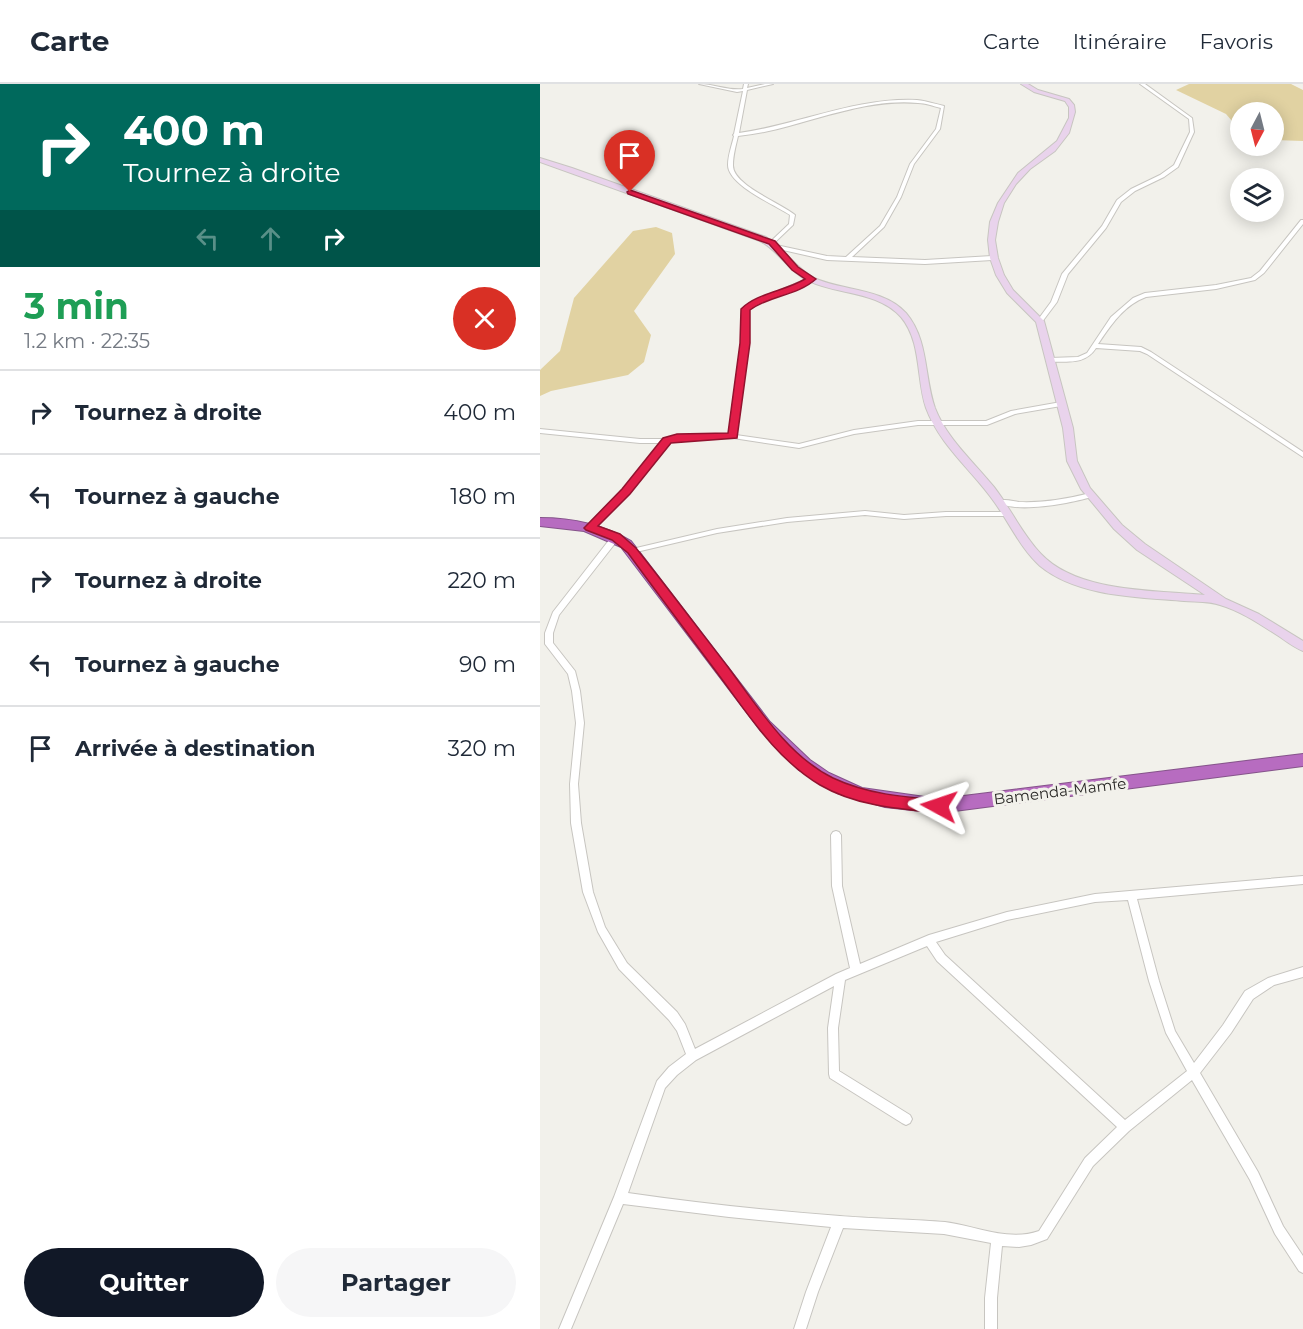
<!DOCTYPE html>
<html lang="fr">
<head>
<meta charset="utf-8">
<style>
	:root { --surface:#fff; --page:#f6f6f7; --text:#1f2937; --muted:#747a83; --line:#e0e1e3; --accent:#111827 }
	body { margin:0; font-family:Montserrat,sans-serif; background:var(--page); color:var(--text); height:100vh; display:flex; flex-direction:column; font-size:22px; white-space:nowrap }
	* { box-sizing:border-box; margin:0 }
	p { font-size:20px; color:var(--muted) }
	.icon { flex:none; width:33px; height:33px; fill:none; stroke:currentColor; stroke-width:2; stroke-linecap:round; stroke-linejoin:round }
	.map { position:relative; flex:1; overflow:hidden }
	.drawer { display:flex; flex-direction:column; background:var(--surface); width:540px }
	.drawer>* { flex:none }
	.guide { background:#00695c; color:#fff; overflow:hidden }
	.needle { width:39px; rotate:187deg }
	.tools { position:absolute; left:690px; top:18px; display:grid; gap:12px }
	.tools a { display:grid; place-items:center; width:54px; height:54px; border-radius:50%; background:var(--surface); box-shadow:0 3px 15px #0003; font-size:30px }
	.pin { position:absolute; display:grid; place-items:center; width:51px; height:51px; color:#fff; margin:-62px -26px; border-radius:50% 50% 50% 0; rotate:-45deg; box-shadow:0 0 6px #0007 }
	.pin .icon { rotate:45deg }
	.me { position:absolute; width:66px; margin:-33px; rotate:275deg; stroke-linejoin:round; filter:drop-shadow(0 0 4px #0008) }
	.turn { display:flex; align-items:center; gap:21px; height:126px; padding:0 24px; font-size:27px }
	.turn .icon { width:78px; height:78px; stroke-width:2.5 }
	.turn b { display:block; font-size:42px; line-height:51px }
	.lanes { display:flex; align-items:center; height:57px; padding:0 24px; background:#0003; justify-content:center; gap:30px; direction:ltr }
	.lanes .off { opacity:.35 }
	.round { display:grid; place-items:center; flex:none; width:63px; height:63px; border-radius:32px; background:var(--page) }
	.head { display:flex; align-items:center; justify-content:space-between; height:102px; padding:0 24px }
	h1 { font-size:36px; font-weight:700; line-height:45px; color:#1e9e55 }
	.action { display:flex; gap:12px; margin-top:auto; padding:12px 24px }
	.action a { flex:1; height:69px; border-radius:36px; background:var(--accent); color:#fff; font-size:24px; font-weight:700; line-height:69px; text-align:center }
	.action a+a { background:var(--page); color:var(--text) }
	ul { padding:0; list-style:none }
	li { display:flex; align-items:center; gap:18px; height:84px; padding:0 24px; border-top:2px solid var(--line) }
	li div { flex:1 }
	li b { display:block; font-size:22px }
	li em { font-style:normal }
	header { display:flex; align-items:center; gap:36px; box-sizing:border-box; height:84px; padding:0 30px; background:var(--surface); border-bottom:2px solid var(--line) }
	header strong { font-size:28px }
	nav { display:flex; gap:33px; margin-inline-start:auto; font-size:21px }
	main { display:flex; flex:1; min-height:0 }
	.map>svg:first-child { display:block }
	.green { fill:#e1d2a2 }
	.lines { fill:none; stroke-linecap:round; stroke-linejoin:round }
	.street-casing { stroke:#c7c5c0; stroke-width:2 }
	.secondary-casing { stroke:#c7c5c0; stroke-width:2 }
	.highway-casing { stroke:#85548a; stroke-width:2 }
	.street { fill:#fff; fill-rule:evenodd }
	.secondary { fill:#e9d3ec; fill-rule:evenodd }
	.highway { fill:#b76cc0; fill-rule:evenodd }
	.route { fill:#e11d48; stroke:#92132f; stroke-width:1.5 }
	.labels { text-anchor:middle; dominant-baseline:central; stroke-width:6; stroke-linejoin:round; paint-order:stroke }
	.street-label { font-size:15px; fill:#282725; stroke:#f2f1eb }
</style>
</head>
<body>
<header>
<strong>Carte</strong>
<nav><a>Carte</a><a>Itinéraire</a><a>Favoris</a></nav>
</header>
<main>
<section class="drawer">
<div class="guide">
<div class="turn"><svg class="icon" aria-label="right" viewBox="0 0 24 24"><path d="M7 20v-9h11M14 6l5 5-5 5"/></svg><div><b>400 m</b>Tournez à droite</div></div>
<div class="lanes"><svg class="icon off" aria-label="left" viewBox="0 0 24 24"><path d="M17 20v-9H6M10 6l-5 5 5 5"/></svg><svg class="icon off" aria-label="ahead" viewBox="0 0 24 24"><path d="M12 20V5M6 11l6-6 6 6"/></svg><svg class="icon" aria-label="right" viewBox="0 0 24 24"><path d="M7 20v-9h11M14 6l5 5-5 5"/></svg></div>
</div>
<div class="head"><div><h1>3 min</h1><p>1.2 km · 22:35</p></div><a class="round" style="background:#d93025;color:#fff"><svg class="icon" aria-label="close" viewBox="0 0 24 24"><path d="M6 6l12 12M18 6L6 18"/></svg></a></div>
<ul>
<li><svg class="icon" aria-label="right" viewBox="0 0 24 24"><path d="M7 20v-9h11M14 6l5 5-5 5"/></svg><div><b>Tournez à droite</b></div><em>400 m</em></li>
<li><svg class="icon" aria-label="left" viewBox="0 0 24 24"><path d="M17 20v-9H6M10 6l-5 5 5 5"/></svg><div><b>Tournez à gauche</b></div><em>180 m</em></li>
<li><svg class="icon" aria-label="right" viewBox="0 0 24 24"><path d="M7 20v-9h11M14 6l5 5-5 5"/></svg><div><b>Tournez à droite</b></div><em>220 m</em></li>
<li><svg class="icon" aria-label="left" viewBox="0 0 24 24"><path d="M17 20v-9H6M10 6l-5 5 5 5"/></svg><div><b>Tournez à gauche</b></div><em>90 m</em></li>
<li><svg class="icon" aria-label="arrive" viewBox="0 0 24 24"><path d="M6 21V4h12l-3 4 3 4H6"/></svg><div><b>Arrivée à destination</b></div><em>320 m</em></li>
</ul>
<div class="action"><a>Quitter</a><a>Partager</a></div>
</section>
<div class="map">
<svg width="763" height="1245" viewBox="0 0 763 1245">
	<rect width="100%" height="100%" fill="#f2f1eb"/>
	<path class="green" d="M 649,0 L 751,0 L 763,6 L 763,57 L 734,56 L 734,28 L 700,28 L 700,45 L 698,44 L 686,30 L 636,6 Z
		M 116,143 L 132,149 L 135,170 L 94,227 L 111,251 L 104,278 L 88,291 L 11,307 L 0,312 L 0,286 L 20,267 L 34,214 L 93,147 Z"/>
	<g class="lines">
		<defs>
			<path id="street" d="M 159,0 C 174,0 189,7 203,5 L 204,0 L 208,0 L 207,4 L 225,0 L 233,0 L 207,6 L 199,49 C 258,41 316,13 377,16 C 386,17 396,20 404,22 L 400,45 L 374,80 L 361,113 L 344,143 L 312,173 L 385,176 L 452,172 L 455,174 L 452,176 L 385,180 L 287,176 L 234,164 L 234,162 L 236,161 L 287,172 L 306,173 L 340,142 L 357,113 L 370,80 L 396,45 L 401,24 C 393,22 385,19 378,19 C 334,15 291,31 249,42 C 232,47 215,50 198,52 C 196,61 193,71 193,81 C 192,101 241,119 255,131 L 253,141 L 232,161 L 229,159 L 249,140 L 250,131 C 235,121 188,101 188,81 C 188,71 192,61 194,52 L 193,51 L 194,50 L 203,7 L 197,8 Z
				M 600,0 L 605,0 L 652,34 L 654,48 L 638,83 L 624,93 L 595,107 L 581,118 L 566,144 L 528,190 L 517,218 L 502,238 L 498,238 L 497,237 L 511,218 L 522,190 L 562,142 L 577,116 L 591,105 L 620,91 L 634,81 L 650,48 L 649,35 Z
				M 761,136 L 763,136 L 763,140 L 724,189 L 715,196 L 676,205 L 606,213 C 584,221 571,241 558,260 L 601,263 L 611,268 L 763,368 L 763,373 L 607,270 L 600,267 L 556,264 C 545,281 528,277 510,278 L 507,276 L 510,274 L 538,273 L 547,269 L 571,233 L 593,214 L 605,209 L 676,201 L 711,194 L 720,187 Z
				M 271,193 L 273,194 L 273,196 L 219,219 L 209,226 L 208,259 L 199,318 L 196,351 L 259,360 L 314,346 L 378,337 L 446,337 L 471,327 L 521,318 L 524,320 L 521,322 L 475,330 L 447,341 L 378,341 L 314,350 L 259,364 L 193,354 L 137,356 L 129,358 L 75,424 L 52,446 L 48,446 L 48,442 L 71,420 L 122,359 L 100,359 L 0,349 L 0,345 L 100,355 L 127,355 L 137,352 L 190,350 L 193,318 L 202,259 L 203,225 L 215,217 Z
				M 550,409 L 553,411 L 552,413 C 530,419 477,430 457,418 C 463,414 472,417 479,418 C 503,419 527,415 550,409 Z
				M 325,427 L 364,431 L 406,428 L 467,428 L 470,430 L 467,432 L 406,432 L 364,435 L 325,431 L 247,438 L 177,449 L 92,469 L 88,467 L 92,465 L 177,445 L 247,434 Z
				M 73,451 L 79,451 L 80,453 L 19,531 L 13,549 L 13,559 L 35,587 L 40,607 L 44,639 L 38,700 L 41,739 L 53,808 L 65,843 L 87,879 L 137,928 L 145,940 L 155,965 L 296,890 L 310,884 L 292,802 L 291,751 L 293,748 L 296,747 L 299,748 L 301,751 L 302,802 L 320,880 L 389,851 L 467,828 L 555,810 L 763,792 L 763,800 L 597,815 L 619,897 L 635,947 L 654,979 L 683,941 L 705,907 L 728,894 L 763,883 L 763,893 L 734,901 L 713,915 L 691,949 L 660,989 L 718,1088 L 743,1142 L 763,1172 L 763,1189 L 759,1187 L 735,1150 L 710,1096 L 652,996 L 589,1047 L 553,1082 L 507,1155 L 491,1161 L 479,1163 L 462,1162 L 457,1214 L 457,1245 L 445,1245 L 445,1214 L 451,1159 L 404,1150 L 303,1144 L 278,1208 L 266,1245 L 254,1245 L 266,1208 L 291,1143 L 189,1133 L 83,1120 L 31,1245 L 19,1245 L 74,1113 L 117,997 L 129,983 L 146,970 L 137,947 L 129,936 L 79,885 L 58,848 L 43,808 L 31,739 L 30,700 L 36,639 L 32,607 L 28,590 L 5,560 L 5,549 L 13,528 ZM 588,816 L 609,897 L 626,949 L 647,987 L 585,1036 L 405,871 L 396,858 L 467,836 L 555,818 ZM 387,862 L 397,877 L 577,1043 L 545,1074 L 499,1147 C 468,1158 436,1142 405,1138 C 370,1135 335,1135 300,1132 C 229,1127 158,1119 88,1109 L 125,1004 L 137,991 L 156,976 L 294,902 L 288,944 L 289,990 L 290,994 L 362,1039 L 366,1041 L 370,1039 L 372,1035 L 370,1031 L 299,987 L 298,944 L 305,896 Z"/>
			<path id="secondary" d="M 481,0 L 488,0 L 498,6 L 529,15 L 534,21 L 535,28 L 529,49 L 515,67 L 490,85 L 476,100 L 464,119 L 458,138 L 455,156 L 458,174 L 464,191 L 473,206 L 504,237 L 533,344 L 537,377 L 550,404 L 582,441 L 605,460 L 686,515 L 719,530 L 763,557 L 763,567 C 755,564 747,558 740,553 C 721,541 701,527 680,521 C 669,517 656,518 644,517 C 598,513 538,513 500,482 C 481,465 470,440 455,419 C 433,387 400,362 386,324 C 376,295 382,258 361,233 C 338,207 298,211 269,197 C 249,188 239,167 220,157 L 0,78 L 0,74 L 32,84 L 226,153 C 244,164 255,184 274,194 C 303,207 343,204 366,229 C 389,256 384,293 395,324 C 407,355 433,377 454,403 C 471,425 482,450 501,470 C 538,509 615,506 665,511 L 597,466 L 574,445 L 541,405 L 527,377 L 523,344 L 496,238 L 467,209 L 456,191 L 450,174 L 448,156 L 450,138 L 458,119 L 478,89 L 517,57 L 529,34 L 529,23 L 525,17 L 494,8 Z"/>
			<path id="highway" d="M 0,434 C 32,434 62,440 91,457 L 230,638 L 270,676 L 289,689 L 322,704 L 399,715 L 763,670 L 763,682 L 399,729 L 345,723 L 297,709 L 259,686 L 220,646 L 81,463 L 44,447 L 0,442 Z"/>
		</defs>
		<use href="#street" class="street-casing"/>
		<use href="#secondary" class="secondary-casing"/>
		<use href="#highway" class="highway-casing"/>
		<use href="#street" class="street"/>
		<use href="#secondary" class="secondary"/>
		<use href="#highway" class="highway"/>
	</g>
	<path class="route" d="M 90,106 L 235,157 L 258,183 L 276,195 C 257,212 230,211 210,226 L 210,259 L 197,354 L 131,359 L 90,410 L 58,442 L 80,450 L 96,464 C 127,503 157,543 188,583 C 217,622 248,672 293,694 C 327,710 363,713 399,716 L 405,718 L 407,722 L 405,727 L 399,729 C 359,725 316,722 280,701 C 236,675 208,630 178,590 C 148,550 118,510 88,469 L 72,456 L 46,446 L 44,444 L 82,405 L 123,354 L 137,350 L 188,349 L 200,259 L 201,225 C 217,209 245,207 265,195 L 252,186 L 229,160 L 88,110 L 87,108 Z"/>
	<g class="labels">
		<g class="street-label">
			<text transform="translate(520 707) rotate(-7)">Bamenda-Mamfe</text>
		</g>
	</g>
</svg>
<div class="tools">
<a><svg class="needle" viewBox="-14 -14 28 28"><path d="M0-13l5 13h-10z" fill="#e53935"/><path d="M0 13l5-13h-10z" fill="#747a83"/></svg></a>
<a><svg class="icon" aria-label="layers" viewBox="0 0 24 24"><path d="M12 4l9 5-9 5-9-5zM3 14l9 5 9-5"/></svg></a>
</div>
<div class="pin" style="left:90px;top:108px;background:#d93025"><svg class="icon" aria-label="arrive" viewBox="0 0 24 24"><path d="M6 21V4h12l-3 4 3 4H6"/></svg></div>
<svg class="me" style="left:399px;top:722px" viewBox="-20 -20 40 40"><path d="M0-17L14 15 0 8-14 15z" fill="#e11d48" stroke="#fff" stroke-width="4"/></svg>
</div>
</main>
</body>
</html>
